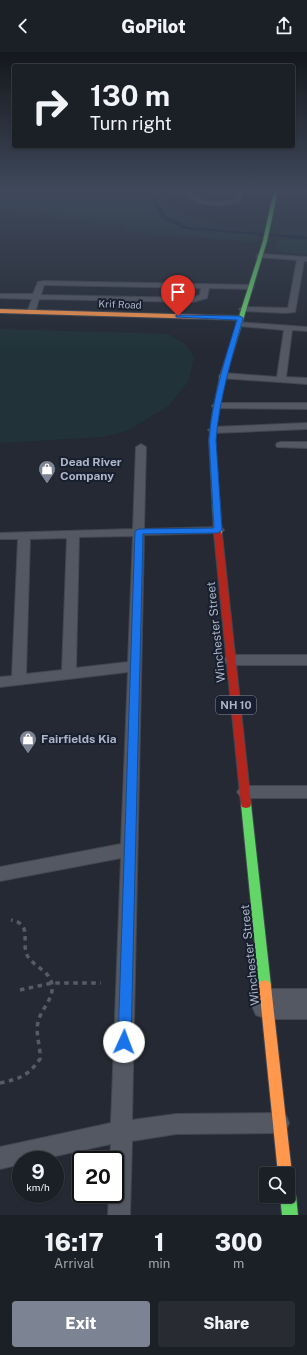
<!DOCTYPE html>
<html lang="en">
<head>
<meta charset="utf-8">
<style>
	:root { --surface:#1b1f26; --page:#282c32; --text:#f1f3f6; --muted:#a0a2a7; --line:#393d43; --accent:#7c8393 }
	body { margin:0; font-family:"Public Sans",sans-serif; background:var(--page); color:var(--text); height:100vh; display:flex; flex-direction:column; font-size:15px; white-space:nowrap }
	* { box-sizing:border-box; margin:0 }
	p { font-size:13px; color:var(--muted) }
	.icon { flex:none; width:22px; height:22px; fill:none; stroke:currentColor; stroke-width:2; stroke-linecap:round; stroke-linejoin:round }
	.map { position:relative; height:1163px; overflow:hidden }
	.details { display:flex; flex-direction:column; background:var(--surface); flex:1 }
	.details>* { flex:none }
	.banner { position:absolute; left:12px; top:12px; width:283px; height:84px; border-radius:4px; box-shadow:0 1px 3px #0004,0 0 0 1px var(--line); background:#1b1f26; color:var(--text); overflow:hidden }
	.controls { position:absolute; left:259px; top:1115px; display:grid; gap:8px }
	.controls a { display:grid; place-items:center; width:36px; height:36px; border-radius:4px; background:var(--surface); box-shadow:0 1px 3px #0004,0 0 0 1px var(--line); font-size:20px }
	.speed { position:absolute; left:12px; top:1099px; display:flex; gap:8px; font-size:20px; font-weight:700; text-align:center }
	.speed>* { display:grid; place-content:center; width:52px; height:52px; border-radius:50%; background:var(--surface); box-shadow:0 1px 3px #0004,0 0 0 1px var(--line); line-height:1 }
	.speed small { font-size:10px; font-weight:400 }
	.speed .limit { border:2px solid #111; border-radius:6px; background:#fff; color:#111 }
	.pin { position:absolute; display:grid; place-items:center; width:34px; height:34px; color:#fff; margin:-41px -17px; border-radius:50% 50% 50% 0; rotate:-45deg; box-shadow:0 0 4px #0007 }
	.pin .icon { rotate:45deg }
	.me { position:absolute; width:44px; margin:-22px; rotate:2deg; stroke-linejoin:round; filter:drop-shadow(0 0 3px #0008) }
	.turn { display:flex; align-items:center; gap:14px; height:84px; padding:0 12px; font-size:18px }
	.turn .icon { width:52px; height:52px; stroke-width:2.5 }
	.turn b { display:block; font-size:28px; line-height:34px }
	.eta { display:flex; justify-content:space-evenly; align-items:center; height:68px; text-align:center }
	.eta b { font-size:24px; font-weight:800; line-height:28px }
	.cta { display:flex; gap:8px; margin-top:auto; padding:8px 12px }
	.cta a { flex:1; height:46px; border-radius:4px; background:var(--accent); color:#fff; font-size:16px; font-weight:800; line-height:46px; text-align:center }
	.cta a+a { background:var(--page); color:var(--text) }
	header { display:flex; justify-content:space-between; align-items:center; height:52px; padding:0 12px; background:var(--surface); font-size:18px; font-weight:800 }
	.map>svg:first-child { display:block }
	.green { fill:#213339 }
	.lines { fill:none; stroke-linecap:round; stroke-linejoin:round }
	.stream { fill:#131f37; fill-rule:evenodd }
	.lane-casing { stroke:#414650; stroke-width:2 }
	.street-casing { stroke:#414650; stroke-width:2 }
	.fast-casing { stroke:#414650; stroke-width:2 }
	.slow-casing { stroke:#414650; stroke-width:2 }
	.jam-casing { stroke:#414650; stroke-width:2 }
	.path { stroke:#565c64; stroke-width:3.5; stroke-dasharray:4.5 4.5; stroke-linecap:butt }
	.lane { fill:#545862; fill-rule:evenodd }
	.street { fill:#545862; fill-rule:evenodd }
	.fast { fill:#63d668; fill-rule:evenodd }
	.slow { fill:#ff974d; fill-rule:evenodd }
	.jam { fill:#b3261e; fill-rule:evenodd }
	.route { fill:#1a73e8; stroke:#114b97 }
	.labels { text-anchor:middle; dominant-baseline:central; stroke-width:4; stroke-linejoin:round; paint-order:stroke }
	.far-street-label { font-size:10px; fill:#acb4c7; stroke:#181f2e }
	.shield { fill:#181f2e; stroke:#808799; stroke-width:1 }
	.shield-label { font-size:11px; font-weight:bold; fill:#acb4c7 }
	.poi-label { font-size:12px; font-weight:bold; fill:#acb4c7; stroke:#181f2e; text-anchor:start }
	.street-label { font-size:12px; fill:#acb4c7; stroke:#181f2e }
</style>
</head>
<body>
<header><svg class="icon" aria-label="back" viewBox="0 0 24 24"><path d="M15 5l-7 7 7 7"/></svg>GoPilot<svg class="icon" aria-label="share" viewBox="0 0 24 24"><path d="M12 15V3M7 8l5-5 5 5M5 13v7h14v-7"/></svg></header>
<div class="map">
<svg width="307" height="1163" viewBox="0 0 307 1163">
	<rect width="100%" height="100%" fill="#242933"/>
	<path class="green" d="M 0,138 L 164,138 C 166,144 167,151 172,155 C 183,168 239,177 257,181 L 257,190 L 131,180 L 121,172 L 54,167 L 58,161 L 0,157 Z
		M 290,176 L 307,178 L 307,184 L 280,182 L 283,177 Z
		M 277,186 L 307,188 L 307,203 L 286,201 L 274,198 Z
		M 0,277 L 168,282 L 185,292 L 194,305 L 188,330 L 168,354 L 127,379 L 101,385 L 0,391 Z"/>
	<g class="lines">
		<path class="stream" d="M 145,138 L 149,138 L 166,164 L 188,175 L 307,185 L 307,187 L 185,177 L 162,166 Z"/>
		<defs>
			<path id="lane" d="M 181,138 C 188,138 189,141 195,145 C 207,151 223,151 235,147 L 239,138 L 245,138 L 240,149 C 221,156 195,156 181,138 Z
				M 255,138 L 277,138 L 279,140 L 276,142 Z
				M 260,202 L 307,205 L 307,209 L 304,209 L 295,260 L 286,261 L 243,259 L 239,257 L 243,255 L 288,256 L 297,208 L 258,205 L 256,204 Z
				M 44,229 L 250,233 L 254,235 L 250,237 L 209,236 L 207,246 L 193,250 L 39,247 L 35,260 L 31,262 L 27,260 L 32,247 L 0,246 L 0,242 L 33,242 L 38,230 ZM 44,233 L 45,233 L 201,236 L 200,243 L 193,246 L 41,243 Z
				M 236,270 L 307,275 L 307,279 L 292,278 L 286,325 L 307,326 L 307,332 L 220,326 L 219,324 L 223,321 L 277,325 L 284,278 L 239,274 L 236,274 Z
				M 217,351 L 307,351 L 307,357 L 214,356 L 212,354 L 214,352 Z
				M 307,371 L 307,377 L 213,381 L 208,378 L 213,375 Z
				M 281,390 L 307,390 L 307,396 L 277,395 L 276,393 L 277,391 Z
				M 141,392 L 146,395 L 144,477 L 218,475 L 222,476 L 224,478 L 222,480 L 218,481 L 144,483 L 132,1068 L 176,1062 L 279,1061 L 286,1064 L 289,1071 L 286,1078 L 279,1081 L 176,1082 L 132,1089 L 130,1163 L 108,1163 L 109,1142 L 115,1142 L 115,1108 L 110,1108 L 111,1092 L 37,1108 L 21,1108 L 21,1112 L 0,1117 L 0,1095 L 111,1071 L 121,806 L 0,829 L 0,815 L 121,792 L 128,620 L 0,635 L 0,625 L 12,624 L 18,487 L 0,487 L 0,481 L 133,477 L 136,395 ZM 133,484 L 128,610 L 76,616 L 79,485 ZM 67,486 L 62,618 L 26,622 L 30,487 Z
				M 231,603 L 307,603 L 307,613 L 231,613 L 226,611 L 224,608 L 226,605 Z
				M 245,734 L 307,734 L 307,746 L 245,746 L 240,744 L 237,740 L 240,736 Z"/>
			<path id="street" d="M 267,937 L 307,937 L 307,967 L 267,967 L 256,963 L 251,952 L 256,941 Z"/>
			<path id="fast" d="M 274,138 L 278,138 L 267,189 L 226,324 L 218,364 L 215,388 L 222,482 L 218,484 L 214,482 L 209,388 L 212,364 L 220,324 L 263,189 Z
				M 246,748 L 250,749 L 251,752 L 271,934 L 270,938 L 265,940 L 260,938 L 259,934 L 241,752 L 242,749 Z
				M 288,1136 L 293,1139 L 296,1144 L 298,1163 L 282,1163 L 280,1144 L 288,1144 Z"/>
			<path id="slow" d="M 0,257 L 240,264 L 243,266 L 240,268 L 0,261 Z
				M 265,928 L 270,930 L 271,934 L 292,1122 L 290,1127 L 288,1128 L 288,1122 L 278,1122 L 259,934 L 260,930 Z"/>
			<path id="jam" d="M 215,480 L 221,480 L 222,482 L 251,752 L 250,755 L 246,756 L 242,755 L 241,752 L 214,482 Z"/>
		</defs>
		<use href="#lane" class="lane-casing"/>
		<use href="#street" class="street-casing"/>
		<use href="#fast" class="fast-casing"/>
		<use href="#slow" class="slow-casing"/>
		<use href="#jam" class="jam-casing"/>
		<path class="path" d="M 20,938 L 52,931 L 101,931
			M 0,1031 C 19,1027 28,1024 40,1007 C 41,995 35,982 38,970 C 41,957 54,947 52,933 C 50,918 33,915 27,903 C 21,889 33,872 11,868"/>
		<use href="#lane" class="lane"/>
		<use href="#street" class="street"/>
		<use href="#fast" class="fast"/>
		<use href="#slow" class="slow"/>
		<use href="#jam" class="jam"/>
	</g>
	<linearGradient id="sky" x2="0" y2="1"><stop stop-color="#14171c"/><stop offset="0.46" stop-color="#3f495b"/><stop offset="1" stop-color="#3f495b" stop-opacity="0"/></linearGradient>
	<rect width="307" height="301" fill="url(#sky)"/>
	<path class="route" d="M 178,263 L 240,264 L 243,266 C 232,306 219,347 216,388 L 222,478 L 218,481 L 143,482 L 131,990 L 129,994 L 124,996 L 120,994 L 118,990 L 135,479 L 139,477 L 214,476 L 209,388 C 212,347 225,307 237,268 L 176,265 L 176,263 Z"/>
	<defs>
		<symbol id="shop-pin" viewBox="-11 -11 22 30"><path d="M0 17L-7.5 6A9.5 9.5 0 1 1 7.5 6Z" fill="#7c8393" stroke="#181f2e"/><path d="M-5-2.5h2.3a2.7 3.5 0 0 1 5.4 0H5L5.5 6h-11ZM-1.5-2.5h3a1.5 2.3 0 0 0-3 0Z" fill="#fff"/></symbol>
	</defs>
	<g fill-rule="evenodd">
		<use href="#shop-pin" x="37" y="407" width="20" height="27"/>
		<use href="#shop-pin" x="18" y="677" width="20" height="27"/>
	</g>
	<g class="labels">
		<g class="far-street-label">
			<text transform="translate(120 252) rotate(2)">Krif Road</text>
		</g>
		<rect class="shield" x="216" y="644" width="40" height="18" rx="3"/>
		<g class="shield-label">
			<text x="236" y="653">NH 10</text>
		</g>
		<g class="poi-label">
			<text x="60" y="410">Dead River<tspan x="60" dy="14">Company</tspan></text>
			<text x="41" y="687">Fairfields Kia</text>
		</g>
		<g class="street-label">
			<text transform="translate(216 580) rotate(-96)">Winchester Street</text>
			<text transform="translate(250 903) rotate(-96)">Winchester Street</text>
		</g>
	</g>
</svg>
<div class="controls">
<a><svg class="icon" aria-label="search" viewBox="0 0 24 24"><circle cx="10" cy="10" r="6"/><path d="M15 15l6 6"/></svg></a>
</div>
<div class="speed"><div>9<small>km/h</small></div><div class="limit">20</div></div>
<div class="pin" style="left:178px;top:264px;background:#d93025"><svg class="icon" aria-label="arrive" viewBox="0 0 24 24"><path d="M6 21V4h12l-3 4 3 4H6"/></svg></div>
<svg class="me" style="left:124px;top:990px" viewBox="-20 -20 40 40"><circle r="19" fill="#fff"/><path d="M0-13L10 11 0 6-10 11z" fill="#1a73e8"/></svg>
<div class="banner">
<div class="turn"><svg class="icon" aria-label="right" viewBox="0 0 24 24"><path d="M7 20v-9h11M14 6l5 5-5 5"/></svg><div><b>130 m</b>Turn right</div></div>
</div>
</div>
<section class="details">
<div class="eta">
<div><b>16:17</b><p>Arrival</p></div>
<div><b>1</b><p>min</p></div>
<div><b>300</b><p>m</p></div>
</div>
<div class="cta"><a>Exit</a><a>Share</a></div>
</section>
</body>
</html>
